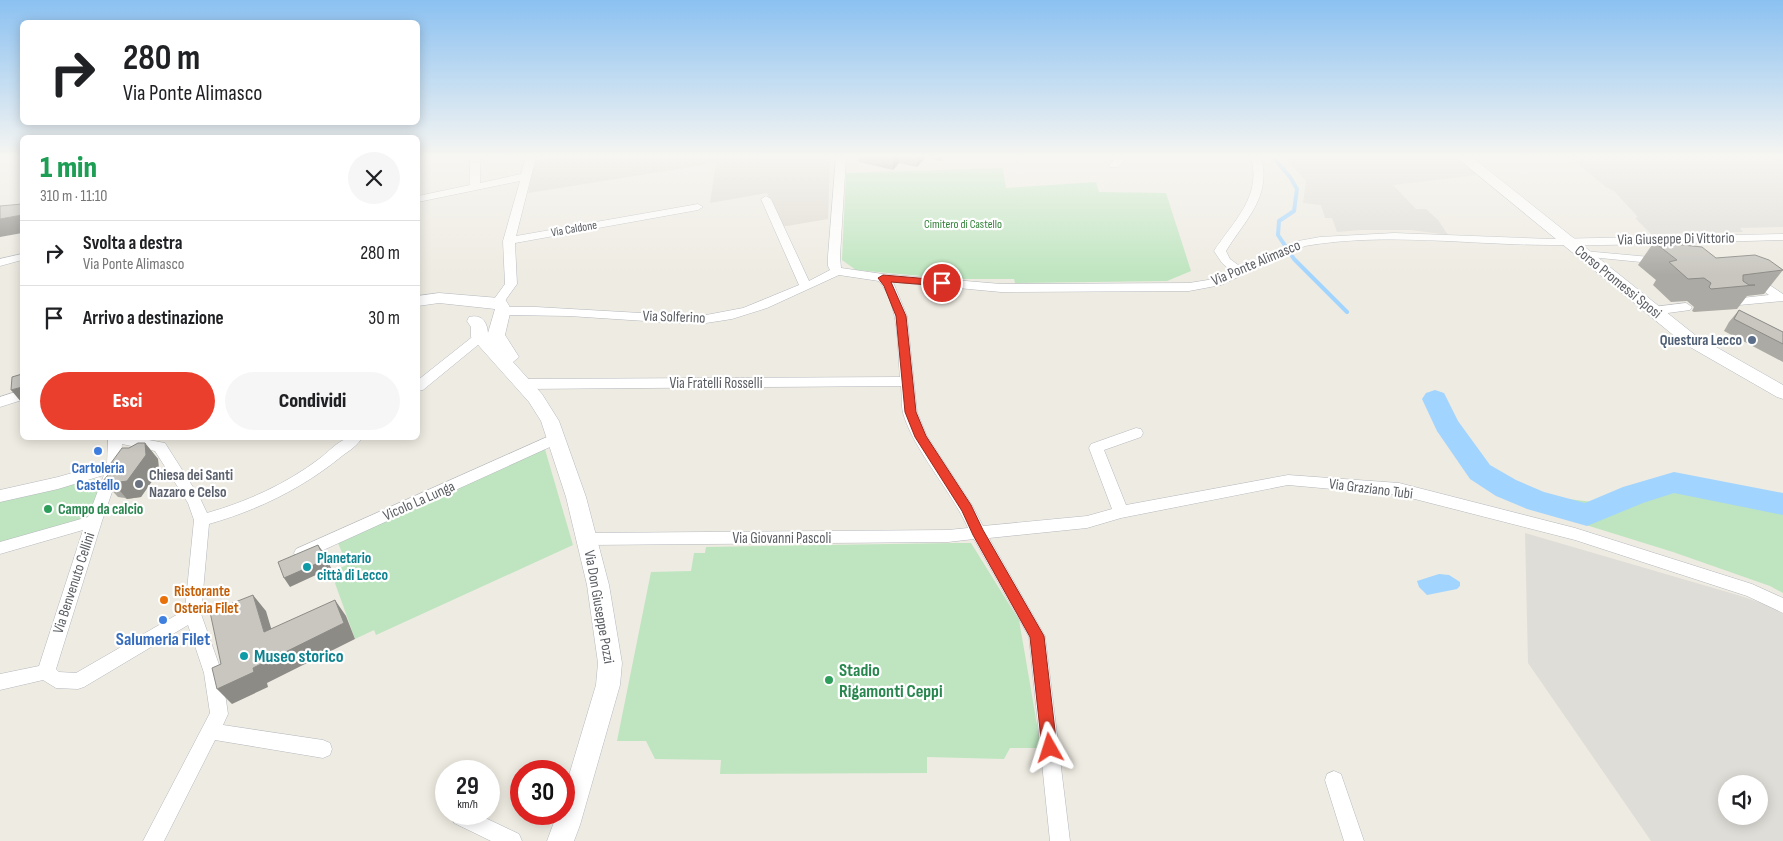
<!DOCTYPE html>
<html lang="it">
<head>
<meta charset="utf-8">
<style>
	:root { --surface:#fff; --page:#f6f6f6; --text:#202124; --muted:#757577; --line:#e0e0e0; --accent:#ea3f2c }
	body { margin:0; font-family:"Sofia Sans Condensed",sans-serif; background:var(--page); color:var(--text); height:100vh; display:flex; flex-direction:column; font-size:19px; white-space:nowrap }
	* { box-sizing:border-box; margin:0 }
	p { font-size:16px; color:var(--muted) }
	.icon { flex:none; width:28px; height:28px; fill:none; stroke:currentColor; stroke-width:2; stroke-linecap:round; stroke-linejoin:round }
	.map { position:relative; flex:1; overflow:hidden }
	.details { position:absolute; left:20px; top:135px; width:400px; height:305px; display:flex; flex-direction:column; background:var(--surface); border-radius:8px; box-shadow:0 2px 12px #0003 }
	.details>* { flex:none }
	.hud { position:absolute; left:20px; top:20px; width:400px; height:105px; border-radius:8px; box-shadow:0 2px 12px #0003; background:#fff; color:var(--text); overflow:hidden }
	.buttons { position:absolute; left:1718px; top:775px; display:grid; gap:10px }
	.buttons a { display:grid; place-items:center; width:50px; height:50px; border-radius:50%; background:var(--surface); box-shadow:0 2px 12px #0003; font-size:25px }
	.speed { position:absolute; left:435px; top:760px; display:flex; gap:10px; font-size:25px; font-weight:700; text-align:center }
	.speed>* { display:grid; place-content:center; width:65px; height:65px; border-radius:50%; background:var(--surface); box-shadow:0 2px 12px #0003; line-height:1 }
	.speed small { font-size:12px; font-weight:400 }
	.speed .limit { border:8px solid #d22; background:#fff; color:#111 }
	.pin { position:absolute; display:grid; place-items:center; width:42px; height:42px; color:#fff; margin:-21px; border:2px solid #fff; border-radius:50%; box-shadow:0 1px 5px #0007 }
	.me { position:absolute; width:55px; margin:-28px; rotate:354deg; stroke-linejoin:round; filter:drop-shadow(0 0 4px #0008) }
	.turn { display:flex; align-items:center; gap:18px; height:105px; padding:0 20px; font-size:22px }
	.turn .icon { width:65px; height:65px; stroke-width:2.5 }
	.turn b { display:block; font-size:35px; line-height:42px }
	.round { display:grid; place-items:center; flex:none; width:52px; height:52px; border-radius:26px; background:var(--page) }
	.head { display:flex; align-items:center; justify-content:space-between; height:85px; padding:0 20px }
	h1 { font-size:30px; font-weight:800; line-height:38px; color:#1e9e55 }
	.action { display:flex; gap:10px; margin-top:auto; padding:10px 20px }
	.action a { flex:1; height:58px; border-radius:30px; background:var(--accent); color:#fff; font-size:20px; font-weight:800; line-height:58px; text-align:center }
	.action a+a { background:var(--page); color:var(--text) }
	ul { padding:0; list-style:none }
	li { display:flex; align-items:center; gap:15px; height:65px; padding:0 20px; border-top:1px solid var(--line) }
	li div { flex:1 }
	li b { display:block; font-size:19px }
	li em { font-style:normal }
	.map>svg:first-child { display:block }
	.industrial { fill:#dfddd7; fill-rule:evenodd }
	.education { fill:#dedad0 }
	.green { fill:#bee5bf }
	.water { fill:#a1d4ff }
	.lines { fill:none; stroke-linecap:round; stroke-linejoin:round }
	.stream { stroke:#a1d4ff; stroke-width:4 }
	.river { fill:#a1d4ff; fill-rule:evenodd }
	.street-casing { stroke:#b5b8bd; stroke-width:1 }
	.secondary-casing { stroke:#b6b9bf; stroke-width:1 }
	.street { fill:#fff; fill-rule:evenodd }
	.secondary { fill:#fff; fill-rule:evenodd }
	.wall { fill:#acaaa4 }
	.shaded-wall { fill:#8c8b86 }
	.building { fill:#c8c6bf; stroke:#8c8b86 }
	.route { fill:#ea3f2c; stroke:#98291d }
	.service-dot { fill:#5c6f8a; stroke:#fff; stroke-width:2 }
	.shop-dot { fill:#3f7fe0; stroke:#fff; stroke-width:2 }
	.worship-dot { fill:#6b7280; stroke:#fff; stroke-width:2 }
	.leisure-dot { fill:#2e9e5b; stroke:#fff; stroke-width:2 }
	.culture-dot { fill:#0f9aa8; stroke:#fff; stroke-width:2 }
	.food-dot { fill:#e8710a; stroke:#fff; stroke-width:2 }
	.labels { text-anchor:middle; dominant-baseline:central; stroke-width:4.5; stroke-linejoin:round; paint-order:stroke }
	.far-park-label { font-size:12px; fill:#338239; stroke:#fff }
	.far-street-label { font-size:12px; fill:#5b5e63; stroke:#fff }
	.street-label { font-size:15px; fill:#5b5e63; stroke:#fff }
	.service-label { font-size:15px; font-weight:bold; fill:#4e5e75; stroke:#fff; text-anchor:end }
	.shop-label { font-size:15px; font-weight:bold; fill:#366cbe; stroke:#fff }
	.worship-label { font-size:15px; font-weight:bold; fill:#5b616d; stroke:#fff; text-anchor:start }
	.leisure-label { font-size:15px; font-weight:bold; fill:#27864d; stroke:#fff; text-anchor:start }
	.culture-label { font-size:15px; font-weight:bold; fill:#0d838f; stroke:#fff; text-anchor:start }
	.food-label { font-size:15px; font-weight:bold; fill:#c56008; stroke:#fff; text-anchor:start }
	.near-shop-label { font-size:18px; font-weight:bold; fill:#366cbe; stroke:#fff }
	.near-culture-label { font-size:18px; font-weight:bold; fill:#0d838f; stroke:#fff; text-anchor:start }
	.near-leisure-label { font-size:18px; font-weight:bold; fill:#27864d; stroke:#fff; text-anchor:start }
</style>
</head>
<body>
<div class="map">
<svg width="1783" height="841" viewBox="0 0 1783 841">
	<rect width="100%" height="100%" fill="#eeebe2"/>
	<path class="industrial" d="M 1284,157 L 1456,157 L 1478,175 L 1393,185 L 1416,209 L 1426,209 L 1438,220 L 1448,235 L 1411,230 L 1361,230 L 1337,232 L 1332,218 L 1325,218 L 1321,205 L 1303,203 L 1306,181 Z
		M 1569,157 L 1783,157 L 1783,227 L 1740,228 L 1743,232 L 1651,234 L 1635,218 L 1638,217 L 1614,191 L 1606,187 Z
		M 1525,533 L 1741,596 L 1767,605 L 1783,614 L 1783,841 L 1651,841 L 1528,663 ZM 1726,784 L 1759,784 L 1759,816 L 1726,816 Z"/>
	<path class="education" d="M 565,157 L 830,157 L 828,219 L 781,227 L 767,193 L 710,203 L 716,163 L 528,193 L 535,160 Z"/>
	<path class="green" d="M 1003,168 L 1006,188 L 1096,182 L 1099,192 L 1166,193 L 1191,271 L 1167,281 L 1015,283 L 1014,279 L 954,279 L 856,270 L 842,260 L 846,173 Z
		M 544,446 L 573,545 L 376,635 L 374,630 L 355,639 L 331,572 L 347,565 L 336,538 Z
		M 1679,478 L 1720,492 L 1783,504 L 1783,593 L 1770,586 L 1673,552 L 1586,525 L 1567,514 L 1568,499 L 1601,503 L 1659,479 Z
		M 95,479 L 103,486 L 92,520 L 0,547 L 0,498 Z
		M 955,543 L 971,543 L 1019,620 L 1041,748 L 1010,748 L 1004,759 L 927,757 L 927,773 L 720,774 L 721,760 L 655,759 L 646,741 L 617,741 L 651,572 L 691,571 L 694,553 L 705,553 L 706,547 Z"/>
	<path class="water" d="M 1439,574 L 1449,575 L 1460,582 L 1460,586 L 1457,589 L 1427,595 L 1419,587 L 1417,581 Z"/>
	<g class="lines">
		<path class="stream" d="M 1273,157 L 1290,177 L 1297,189 L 1294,211 L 1279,221 L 1278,235 L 1294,259 L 1347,312"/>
		<path class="river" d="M 1435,390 L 1444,393 L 1458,421 L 1490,465 L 1516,480 L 1544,492 L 1585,503 L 1623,487 L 1674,472 L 1783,493 L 1783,515 L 1674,493 L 1643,503 L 1587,526 L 1527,509 L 1496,496 L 1470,479 L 1437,431 L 1422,399 L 1426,393 Z"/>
		<defs>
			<path id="street" d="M 470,157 L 480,157 L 480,183 L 521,174 L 526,157 L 536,157 L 516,236 L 698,204 L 703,207 L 698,210 L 515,243 L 517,284 L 502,305 L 498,306 L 492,302 L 505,284 L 503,241 L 520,181 L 418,202 L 418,196 L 470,185 Z
				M 836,157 L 846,157 L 840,256 L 841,268 L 883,274 L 1001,284 L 1189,283 L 1214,279 L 1231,271 L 1222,263 L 1214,251 C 1234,220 1262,197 1251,157 L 1261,157 C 1272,197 1245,220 1226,251 L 1230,259 L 1241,267 L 1298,241 L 1320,237 L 1394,233 L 1551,239 L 1783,234 L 1783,240 C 1706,242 1628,246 1551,245 C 1469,245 1386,232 1305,246 L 1221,285 L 1189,291 L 1001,292 L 893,282 L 907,316 L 917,412 L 927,436 L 972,505 L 983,526 L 1087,516 L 1112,509 L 1089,448 L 1091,444 L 1136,428 L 1141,429 L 1143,433 L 1141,437 L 1104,450 L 1126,505 L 1288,475 L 1399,483 L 1575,528 L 1752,584 L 1783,598 L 1783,613 L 1747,596 L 1575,540 L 1399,495 L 1288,485 L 1121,518 L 1087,528 L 989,538 L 1045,636 L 1070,841 L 1050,841 L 1029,637 L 974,539 L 948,542 L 587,545 L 582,543 L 579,539 L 582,535 L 587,533 L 948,530 L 968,528 C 951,490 914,451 903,413 C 901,404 902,394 901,386 L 524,389 L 519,387 L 517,384 L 519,381 L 524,379 L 900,377 C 897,346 900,306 879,281 L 839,275 L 767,308 L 732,319 L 706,323 L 676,323 L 569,316 L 502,315 L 496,311 L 502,307 L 536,307 L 676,315 L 706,315 L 743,308 L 799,285 L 761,199 L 766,196 L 771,199 L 809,281 L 830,270 L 828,266 L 828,256 Z
				M 1117,157 L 1128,157 L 1118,167 L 1110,167 L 1109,165 Z
				M 1584,251 L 1661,258 L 1667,261 L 1661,264 L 1580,256 L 1578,254 Z
				M 22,254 L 22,260 L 0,266 L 0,259 Z
				M 1753,274 L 1783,294 L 1783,301 L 1728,306 L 1726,303 L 1732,299 L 1769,295 L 1749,280 L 1747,278 L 1749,276 Z
				M 1686,303 L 1692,307 L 1690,310 L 1653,315 L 1647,311 L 1653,307 Z
				M 480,333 L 486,337 L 484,340 L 423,390 L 418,391 L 418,380 L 476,334 Z
				M 22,390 L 22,400 L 0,407 L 0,397 Z
				M 556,433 L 561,434 L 563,438 L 561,442 L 308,557 L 302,559 L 296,557 L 294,553 L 296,549 Z
				M 108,438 L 138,438 L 165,443 L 200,498 L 207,513 C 246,502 286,484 319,459 C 335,447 341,435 362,438 C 358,445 349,451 342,456 C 303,488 258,510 209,524 L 201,614 L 222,673 L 228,714 L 223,725 L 323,740 L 330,743 L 332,749 L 330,755 L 323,758 L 215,740 L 164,841 L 143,841 L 210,713 L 204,673 L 188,625 L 84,687 L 78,689 L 56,688 L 43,680 L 0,690 L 0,674 L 39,666 L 83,530 L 0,554 L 0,542 L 88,517 L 104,475 L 58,489 L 0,502 L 0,490 L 58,477 L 107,463 ZM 122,444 L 155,451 L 188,503 L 194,520 L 185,610 L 76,673 L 59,672 L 56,669 L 102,521 L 121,466 Z
				M 1334,771 L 1341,774 L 1343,780 L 1364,841 L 1344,841 L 1325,780 L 1327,774 Z
				M 452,814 L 477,814 L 519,834 L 522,841 L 491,841 L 454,823 Z"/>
			<path id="secondary" d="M 1456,157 L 1472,157 L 1695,335 L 1783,385 L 1783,399 L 1777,397 L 1683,343 Z
				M 439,293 L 499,298 L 505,299 L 511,309 L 505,335 L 519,357 L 513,362 L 542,394 L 559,421 L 586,497 L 609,585 L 622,663 L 620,685 L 580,825 L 574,841 L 547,841 L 557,814 L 564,814 L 564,792 L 596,685 L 598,663 L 587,585 L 566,497 L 541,421 L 529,402 L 471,337 L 471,327 L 467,321 L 469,317 C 481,314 487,321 488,333 L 495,309 L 439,303 L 418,306 L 418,296 Z"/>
		</defs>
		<use href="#street" class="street-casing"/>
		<use href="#secondary" class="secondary-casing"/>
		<use href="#street" class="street"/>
		<use href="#secondary" class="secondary"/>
	</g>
	<path class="wall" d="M 859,157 L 926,157 L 917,167 L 899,163 L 893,170 L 859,162 Z
		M 926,157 L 944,157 L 941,161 Z
		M 1654,242 L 1716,258 L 1783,270 L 1764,294 L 1747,296 L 1737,309 L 1694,312 L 1692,311 L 1694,307 L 1687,301 L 1671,302 L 1653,285 L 1656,280 L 1638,265 Z
		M 1739,310 L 1783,332 L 1783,362 L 1724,331 L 1729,322 Z
		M 145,443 L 158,459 L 159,471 L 141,497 L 127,499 L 125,498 L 118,497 L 103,481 L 114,468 L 111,463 L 129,448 Z"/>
	<path class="shaded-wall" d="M 893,157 L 899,157 L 899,163 L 893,170 Z
		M 918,157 L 926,157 L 917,167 Z
		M 22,215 L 22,233 L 0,237 L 0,219 Z
		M 22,387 L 22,403 L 11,390 Z
		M 145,443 L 158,459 L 159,471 L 141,497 L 127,499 L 113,483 Z
		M 318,545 L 324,553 L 331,568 L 290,587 L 284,578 Z
		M 253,595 L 266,611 L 277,648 L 264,632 Z
		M 335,600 L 346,616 L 355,639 L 267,683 L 268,687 L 232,704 L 217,689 L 253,668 Z"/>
	<path class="building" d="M 22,204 L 22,215 L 0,219 L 0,206 Z
		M 1654,242 L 1702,247 L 1716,258 L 1755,255 L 1769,260 L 1783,270 L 1743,275 L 1743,281 L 1749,285 L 1755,285 L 1711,289 L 1709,287 L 1711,283 L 1704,278 L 1688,279 L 1669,262 L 1677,260 Z
		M 1739,310 L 1783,332 L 1783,344 L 1734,319 Z
		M 22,374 L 22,387 L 11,390 L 12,377 Z
		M 138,443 L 145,443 L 146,455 L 127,481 L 113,483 L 113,481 L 103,481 L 118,463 L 111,463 L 122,448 L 129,448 Z
		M 318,545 L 325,560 L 284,578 L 278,562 Z
		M 253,595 L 264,632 L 335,600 L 344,623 L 253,668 L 254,672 L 217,689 L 212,668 L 221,664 L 210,612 Z"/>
	<linearGradient id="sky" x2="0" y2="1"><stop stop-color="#8bc1f1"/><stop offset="0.57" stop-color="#f7f6f2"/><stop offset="1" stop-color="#f7f6f2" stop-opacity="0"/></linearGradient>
	<rect width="1783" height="275" fill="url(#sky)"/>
	<path class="route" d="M 883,275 L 942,280 L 947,283 L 942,286 L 891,282 L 906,316 L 916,412 L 926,436 L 971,505 L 983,530 L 1044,636 L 1057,748 L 1055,753 L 1050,755 L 1044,753 L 1042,748 L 1030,637 L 973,535 L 962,511 L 915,437 L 905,412 L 896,316 L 884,286 L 878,278 Z"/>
	<circle class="service-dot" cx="1752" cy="340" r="5"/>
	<g class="shop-dot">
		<circle cx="98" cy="451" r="5"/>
		<circle cx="163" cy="620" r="5"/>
	</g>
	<circle class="worship-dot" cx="139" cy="484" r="5"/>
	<g class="leisure-dot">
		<circle cx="48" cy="509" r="5"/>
		<circle cx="829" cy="680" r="5"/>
	</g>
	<g class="culture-dot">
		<circle cx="307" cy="567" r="5"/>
		<circle cx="244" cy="656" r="5"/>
	</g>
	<circle class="food-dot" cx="164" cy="600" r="5"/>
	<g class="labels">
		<g class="far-park-label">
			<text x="963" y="224">Cimitero di Castello</text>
		</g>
		<g class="far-street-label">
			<text transform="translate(574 229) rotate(-10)">Via Caldone</text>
		</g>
		<g class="street-label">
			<text transform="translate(1676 239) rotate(-1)">Via Giuseppe Di Vittorio</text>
			<text transform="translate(1256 263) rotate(-23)">Via Ponte Alimasco</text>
			<text transform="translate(1618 282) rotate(39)">Corso Promessi Sposi</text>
			<text transform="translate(674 317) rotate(2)">Via Solferino</text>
			<text x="716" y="383">Via Fratelli Rosselli</text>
			<text transform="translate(1371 489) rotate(7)">Via Graziano Tubi</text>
			<text transform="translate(419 501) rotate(-24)">Vicolo La Lunga</text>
			<text x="782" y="538">Via Giovanni Pascoli</text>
			<text transform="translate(74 583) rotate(-72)">Via Benvenuto Cellini</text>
			<text transform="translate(599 607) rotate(80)">Via Don Giuseppe Pozzi</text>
		</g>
		<g class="service-label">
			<text x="1742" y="340">Questura Lecco</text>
		</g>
		<g class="shop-label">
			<text x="98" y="468">Cartoleria<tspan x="98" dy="17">Castello</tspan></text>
		</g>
		<g class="worship-label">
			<text x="149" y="475">Chiesa dei Santi<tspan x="149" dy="17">Nazaro e Celso</tspan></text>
		</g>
		<g class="leisure-label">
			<text x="58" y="509">Campo da calcio</text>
		</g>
		<g class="culture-label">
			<text x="317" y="558">Planetario<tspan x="317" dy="17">città di Lecco</tspan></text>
		</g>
		<g class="food-label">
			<text x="174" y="591">Ristorante<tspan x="174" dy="17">Osteria Filet</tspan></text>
		</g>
		<g class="near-shop-label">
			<text x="163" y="639">Salumeria Filet</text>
		</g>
		<g class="near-culture-label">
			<text x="254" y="656">Museo storico</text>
		</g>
		<g class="near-leisure-label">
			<text x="839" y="670">Stadio<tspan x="839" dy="21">Rigamonti Ceppi</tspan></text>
		</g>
	</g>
</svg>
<div class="buttons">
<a><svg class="icon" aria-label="sound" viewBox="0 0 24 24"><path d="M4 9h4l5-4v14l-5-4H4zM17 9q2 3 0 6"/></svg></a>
</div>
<div class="speed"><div>29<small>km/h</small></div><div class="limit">30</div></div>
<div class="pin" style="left:942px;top:283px;background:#d93025"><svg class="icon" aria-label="arrive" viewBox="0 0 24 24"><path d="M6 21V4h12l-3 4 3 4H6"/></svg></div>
<svg class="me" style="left:1050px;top:748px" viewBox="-20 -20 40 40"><path d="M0-17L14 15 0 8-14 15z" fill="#ea3f2c" stroke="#fff" stroke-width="4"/></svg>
<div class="hud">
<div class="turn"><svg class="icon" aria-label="right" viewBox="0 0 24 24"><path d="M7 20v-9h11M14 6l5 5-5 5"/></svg><div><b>280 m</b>Via Ponte Alimasco</div></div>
</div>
<section class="details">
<div class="head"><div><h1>1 min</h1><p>310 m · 11:10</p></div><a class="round"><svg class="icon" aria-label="close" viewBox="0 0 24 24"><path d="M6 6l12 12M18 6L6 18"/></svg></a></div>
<ul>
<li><svg class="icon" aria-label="right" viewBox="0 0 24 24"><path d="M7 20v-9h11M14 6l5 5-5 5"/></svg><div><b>Svolta a destra</b><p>Via Ponte Alimasco</p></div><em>280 m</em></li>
<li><svg class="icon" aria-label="arrive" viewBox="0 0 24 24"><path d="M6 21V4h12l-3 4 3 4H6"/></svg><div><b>Arrivo a destinazione</b></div><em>30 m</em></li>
</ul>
<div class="action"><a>Esci</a><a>Condividi</a></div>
</section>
</div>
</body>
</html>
